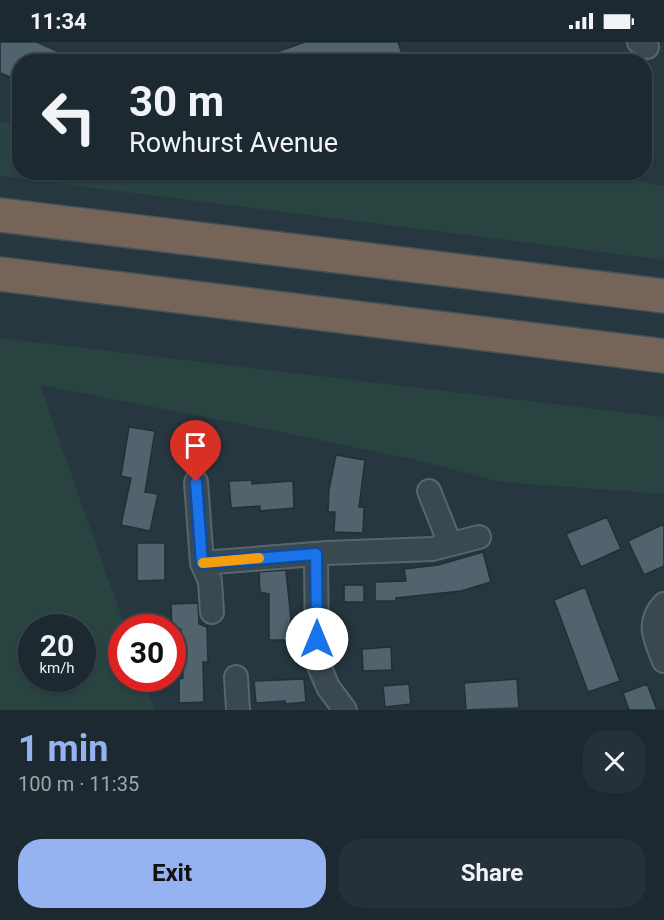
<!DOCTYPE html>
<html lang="en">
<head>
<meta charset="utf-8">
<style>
	:root { --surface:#1c2930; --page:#253138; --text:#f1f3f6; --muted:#a0a6ab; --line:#3a454c; --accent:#95b2f1 }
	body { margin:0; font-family:Roboto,sans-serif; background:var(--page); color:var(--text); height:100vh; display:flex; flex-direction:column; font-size:22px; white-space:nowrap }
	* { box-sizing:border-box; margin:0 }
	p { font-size:20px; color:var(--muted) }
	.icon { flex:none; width:33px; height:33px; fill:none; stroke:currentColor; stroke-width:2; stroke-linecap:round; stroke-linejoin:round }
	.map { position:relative; height:668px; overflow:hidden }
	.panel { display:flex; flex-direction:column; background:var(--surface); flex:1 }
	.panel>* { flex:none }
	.top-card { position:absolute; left:12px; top:12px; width:640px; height:126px; border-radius:24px; box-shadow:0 2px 4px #0004,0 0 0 2px var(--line); background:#1c2930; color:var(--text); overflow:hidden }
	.speed { position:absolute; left:18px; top:572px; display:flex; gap:12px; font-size:30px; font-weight:700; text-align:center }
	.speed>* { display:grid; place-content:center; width:78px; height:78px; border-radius:50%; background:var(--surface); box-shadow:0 2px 4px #0004,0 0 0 2px var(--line); line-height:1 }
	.speed small { font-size:15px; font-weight:400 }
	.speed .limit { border:9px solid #d22; background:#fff; color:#111 }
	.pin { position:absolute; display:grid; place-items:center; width:51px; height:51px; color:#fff; margin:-62px -26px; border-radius:50% 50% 50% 0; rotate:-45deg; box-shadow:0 0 6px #0007 }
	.pin .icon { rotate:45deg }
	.me { position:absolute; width:66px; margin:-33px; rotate:0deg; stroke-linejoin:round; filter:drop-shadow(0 0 4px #0008) }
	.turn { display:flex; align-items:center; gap:21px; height:126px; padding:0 18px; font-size:27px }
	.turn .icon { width:78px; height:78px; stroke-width:2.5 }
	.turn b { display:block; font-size:42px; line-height:51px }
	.round { display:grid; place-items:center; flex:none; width:63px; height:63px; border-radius:24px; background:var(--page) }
	.overview { display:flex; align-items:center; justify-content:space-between; height:102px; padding:0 18px }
	h1 { font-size:36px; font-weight:700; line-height:45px; color:var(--accent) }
	.action { display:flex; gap:12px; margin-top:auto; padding:12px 18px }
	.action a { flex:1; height:69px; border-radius:24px; background:var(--accent); color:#111; font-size:24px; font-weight:700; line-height:69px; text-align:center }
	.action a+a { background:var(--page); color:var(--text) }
	.status { display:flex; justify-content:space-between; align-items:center; height:42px; padding:0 30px; background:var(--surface); direction:ltr }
	.status svg { height:16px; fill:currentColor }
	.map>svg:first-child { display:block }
	.green { fill:#294340; fill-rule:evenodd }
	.building { fill:#51646d; stroke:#212f37; stroke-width:1.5 }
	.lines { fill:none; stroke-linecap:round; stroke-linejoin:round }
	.street-casing { stroke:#58656d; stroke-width:26 }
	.highway-casing { stroke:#45525a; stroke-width:36 }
	.street { stroke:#3a4850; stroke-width:22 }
	.highway { stroke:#766458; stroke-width:33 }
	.route-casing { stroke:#114b97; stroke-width:15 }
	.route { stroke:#1a73e8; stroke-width:10 }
	.slow { stroke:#f59e0b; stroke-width:10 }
</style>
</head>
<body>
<div class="status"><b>11:34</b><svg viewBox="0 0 49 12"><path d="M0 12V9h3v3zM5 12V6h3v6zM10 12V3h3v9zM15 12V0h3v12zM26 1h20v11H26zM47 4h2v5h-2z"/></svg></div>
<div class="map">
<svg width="664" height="668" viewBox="0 0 664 668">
	<rect width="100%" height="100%" fill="#263740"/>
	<path class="green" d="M 0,79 L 19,83 L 20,130 L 598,130 L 664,144 L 664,218 L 0,134 Z
		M 0,296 L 664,375 L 664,452 L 501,440 L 416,418 L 271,388 L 40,343 L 125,585 L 122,585 L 122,636 L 143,636 L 154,668 L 0,668 ZM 32,585 L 82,585 L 82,636 L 32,636 Z"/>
	<path class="building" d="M 0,0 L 37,0 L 81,20 L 20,20 L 20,39 L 0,31 Z
		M 305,0 L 398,0 L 405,20 L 257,20 L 257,17 Z
		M 129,385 L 155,389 L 145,450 L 158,452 L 150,489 L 121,483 L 131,436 L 121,434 Z
		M 336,413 L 365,418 L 359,465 L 364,465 L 363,491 L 334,490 L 335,470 L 328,470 L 329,447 Z
		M 252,438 L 252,442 L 293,439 L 294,466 L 260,469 L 260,464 L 231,466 L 229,439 Z
		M 607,475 L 621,507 L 581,525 L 566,492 Z
		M 664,482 L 664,524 L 644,533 L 628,499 Z
		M 137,501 L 165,501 L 165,538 L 137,539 Z
		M 483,510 L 491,540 L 461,549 L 396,556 L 396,559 L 375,559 L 375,540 L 406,539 L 404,527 L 438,523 Z
		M 286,528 L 291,578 L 290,598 L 269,598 L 269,552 L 260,550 L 259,530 Z
		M 344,543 L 364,543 L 364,560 L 344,560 Z
		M 585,545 L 620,639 L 588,650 L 554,558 Z
		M 198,561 L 199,582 L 207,585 L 208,620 L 203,620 L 204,660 L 179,661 L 179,637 L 183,636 L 181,587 L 172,587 L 171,562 Z
		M 391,605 L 392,628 L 363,629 L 362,607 Z
		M 304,637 L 306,660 L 285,662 L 285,659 L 256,661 L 254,639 Z
		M 517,637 L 519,666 L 466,668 L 464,641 Z
		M 409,642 L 411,662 L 385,665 L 383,644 Z
		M 647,642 L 657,668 L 629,668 L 623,651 Z"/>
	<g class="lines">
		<defs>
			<path id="street" d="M 639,0 L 647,5
				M 196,440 L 202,521 L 210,539 L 212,570
				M 429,449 L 450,502
				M 316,512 L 317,619 L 328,645 L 345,668
				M 202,521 L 327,511 L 432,507 L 479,495
				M 664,562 C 646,581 655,597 664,619
				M 236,635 L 238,668"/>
			<path id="highway" d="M 0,173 L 664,254
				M 0,232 L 664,314"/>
		</defs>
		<use href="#street" class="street-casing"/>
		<use href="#highway" class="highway-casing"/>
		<use href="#street" class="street"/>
		<use href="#highway" class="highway"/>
	</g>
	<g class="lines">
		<defs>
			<path id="route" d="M 196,440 L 202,521 L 316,512 L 317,597"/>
		</defs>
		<use href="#route" class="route-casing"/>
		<use href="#route" class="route"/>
		<path class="slow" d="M 203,521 L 259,516"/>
	</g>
</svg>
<div class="speed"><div>20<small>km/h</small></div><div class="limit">30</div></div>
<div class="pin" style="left:196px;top:440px;background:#d93025"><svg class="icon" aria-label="arrive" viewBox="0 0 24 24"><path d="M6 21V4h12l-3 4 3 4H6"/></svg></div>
<svg class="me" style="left:317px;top:597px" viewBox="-20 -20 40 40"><circle r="19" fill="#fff"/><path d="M0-13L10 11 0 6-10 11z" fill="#1a73e8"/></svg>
<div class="top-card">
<div class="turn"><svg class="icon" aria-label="left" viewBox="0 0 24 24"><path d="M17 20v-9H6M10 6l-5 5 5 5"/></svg><div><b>30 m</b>Rowhurst Avenue</div></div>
</div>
</div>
<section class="panel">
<div class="overview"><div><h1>1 min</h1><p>100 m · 11:35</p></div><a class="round"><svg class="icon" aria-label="close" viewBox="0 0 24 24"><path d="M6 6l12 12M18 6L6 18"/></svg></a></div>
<div class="action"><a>Exit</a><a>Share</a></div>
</section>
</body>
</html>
